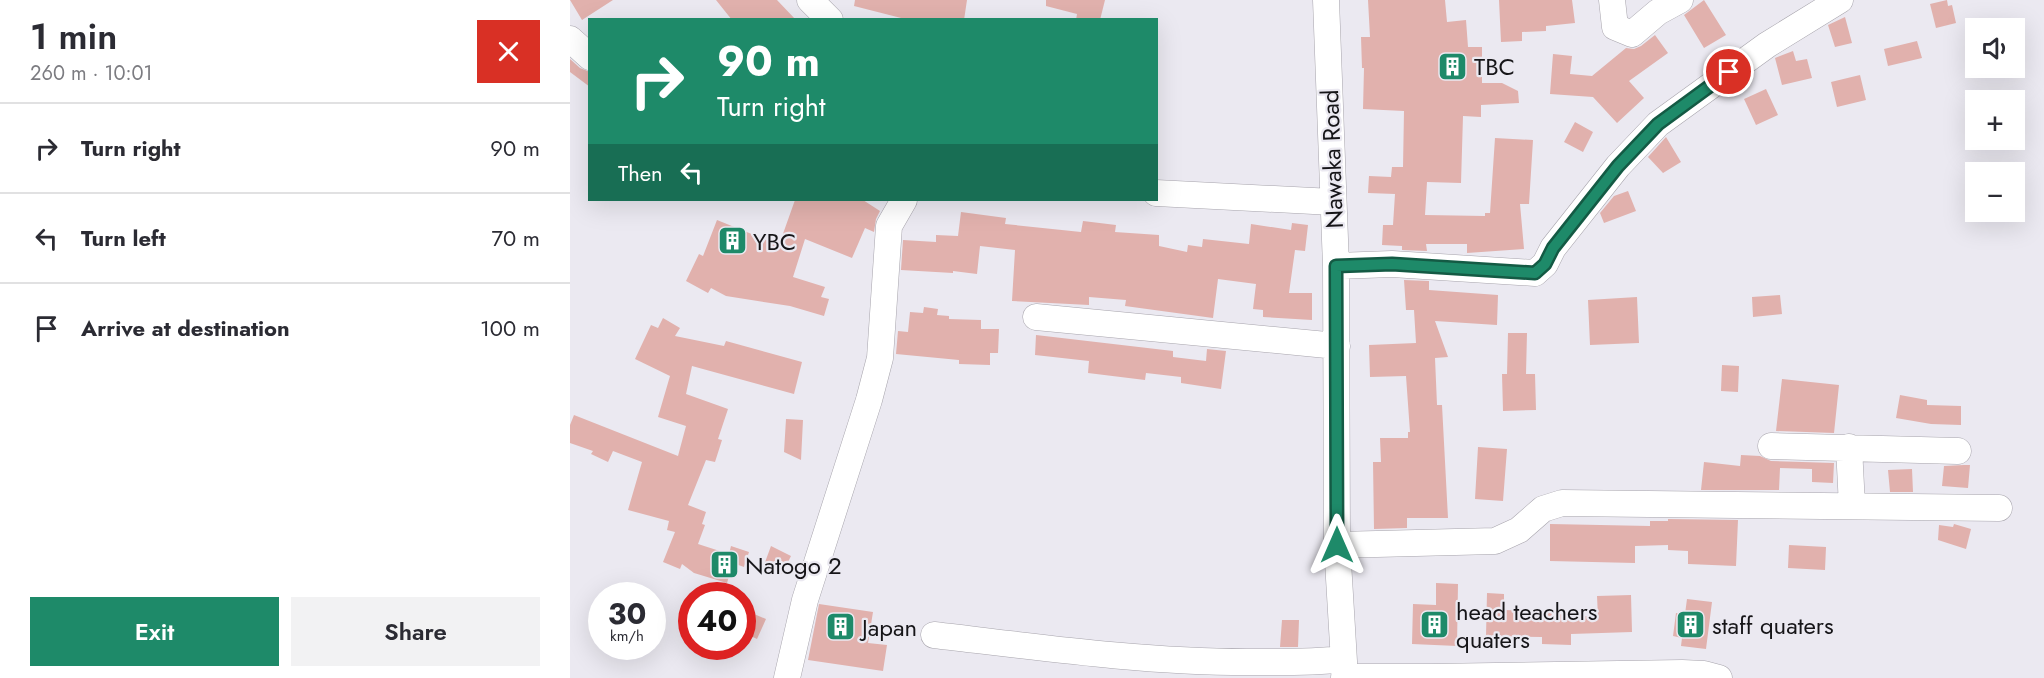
<!DOCTYPE html>
<html lang="en">
<head>
<meta charset="utf-8">
<style>
	:root { --surface:#fff; --page:#f2f2f3; --text:#2b2b33; --muted:#7c7c81; --line:#e1e1e2; --accent:#1e8a69 }
	body { margin:0; font-family:Jost,sans-serif; background:var(--page); color:var(--text); height:100vh; display:flex; flex-direction:column; font-size:22px; white-space:nowrap }
	* { box-sizing:border-box; margin:0 }
	p { font-size:20px; color:var(--muted) }
	.icon { flex:none; width:33px; height:33px; fill:none; stroke:currentColor; stroke-width:2; stroke-linecap:round; stroke-linejoin:round }
	.map { position:relative; flex:1; overflow:hidden }
	.details { display:flex; flex-direction:column; background:var(--surface); width:570px }
	.details>* { flex:none }
	.banner { position:absolute; left:18px; top:18px; width:570px; height:183px; border-radius:0px; box-shadow:0 6px 24px #0002; background:#1e8a69; color:#fff; overflow:hidden }
	.controls { position:absolute; left:1395px; top:18px; display:grid; gap:12px }
	.controls a { display:grid; place-items:center; width:60px; height:60px; border-radius:0px; background:var(--surface); box-shadow:0 6px 24px #0002; font-size:30px }
	.speed { position:absolute; left:18px; top:582px; display:flex; gap:12px; font-size:30px; font-weight:700; text-align:center }
	.speed>* { display:grid; place-content:center; width:78px; height:78px; border-radius:50%; background:var(--surface); box-shadow:0 6px 24px #0002; line-height:1 }
	.speed small { font-size:15px; font-weight:400 }
	.speed .limit { border:9px solid #d22; background:#fff; color:#111 }
	.pin { position:absolute; display:grid; place-items:center; width:51px; height:51px; color:#fff; margin:-26px; border:3px solid #fff; border-radius:50%; box-shadow:0 2px 6px #0007 }
	.me { position:absolute; width:66px; margin:-33px; rotate:0deg; stroke-linejoin:round; filter:drop-shadow(0 0 4px #0008) }
	.turn { display:flex; align-items:center; gap:21px; height:126px; padding:0 30px; font-size:27px }
	.turn .icon { width:78px; height:78px; stroke-width:2.5 }
	.turn b { display:block; font-size:42px; line-height:51px }
	.then { display:flex; align-items:center; height:57px; padding:0 30px; background:#0003; gap:12px; font-size:22px }
	.round { display:grid; place-items:center; flex:none; width:63px; height:63px; border-radius:0px; background:var(--page) }
	.headline { display:flex; align-items:center; justify-content:space-between; height:102px; padding:0 30px }
	h1 { font-size:36px; font-weight:600; line-height:45px }
	.button { display:flex; gap:12px; margin-top:auto; padding:12px 30px }
	.button a { flex:1; height:69px; border-radius:0px; background:var(--accent); color:#fff; font-size:24px; font-weight:600; line-height:69px; text-align:center }
	.button a+a { background:var(--page); color:var(--text) }
	ul { padding:0; list-style:none }
	li { display:flex; align-items:center; gap:18px; height:90px; padding:0 30px; border-top:2px solid var(--line) }
	li div { flex:1 }
	li b { display:block; font-size:22px }
	li em { font-style:normal }
	main { display:flex; flex:1; min-height:0 }
	.map>svg:first-child { display:block }
	.building { fill:#e1b1ad }
	.lines { fill:none; stroke-linecap:round; stroke-linejoin:round }
	.minor-casing { stroke:#a7a4ac; stroke-width:27 }
	.minor { stroke:#fff; stroke-width:26 }
	.route-casing { stroke:#145a44; stroke-width:15 }
	.route { stroke:#1e8a69; stroke-width:10 }
	.labels { text-anchor:middle; dominant-baseline:central; stroke-width:4.5; stroke-linejoin:round; paint-order:stroke }
	.poi-label { font-size:24px; fill:#161518; stroke:#ebe9f1; text-anchor:start }
	.street-label { font-size:24px; fill:#161518; stroke:#ebe9f1 }
</style>
</head>
<body>
<main>
<section class="details">
<div class="headline"><div><h1>1 min</h1><p>260 m · 10:01</p></div><a class="round" style="background:#d93025;color:#fff"><svg class="icon" aria-label="close" viewBox="0 0 24 24"><path d="M6 6l12 12M18 6L6 18"/></svg></a></div>
<ul>
<li><svg class="icon" aria-label="right" viewBox="0 0 24 24"><path d="M7 20v-9h11M14 6l5 5-5 5"/></svg><div><b>Turn right</b></div><em>90 m</em></li>
<li><svg class="icon" aria-label="left" viewBox="0 0 24 24"><path d="M17 20v-9H6M10 6l-5 5 5 5"/></svg><div><b>Turn left</b></div><em>70 m</em></li>
<li><svg class="icon" aria-label="arrive" viewBox="0 0 24 24"><path d="M6 21V4h12l-3 4 3 4H6"/></svg><div><b>Arrive at destination</b></div><em>100 m</em></li>
</ul>
<div class="button"><a>Exit</a><a>Share</a></div>
</section>
<div class="map">
<svg width="1474" height="678" viewBox="0 0 1474 678">
	<rect width="100%" height="100%" fill="#ebe9f1"/>
	<path class="building" d="M 0,0 L 43,0 L 12,20 Z
		M 146,0 L 207,0 L 226,20 L 162,20 Z
		M 285,0 L 397,0 L 394,20 L 339,20 L 284,6 Z
		M 476,0 L 535,0 L 530,20 L 506,20 L 507,14 L 476,6 Z
		M 798,0 L 875,0 L 877,22 L 896,20 L 898,47 L 912,47 L 912,83 L 932,83 L 948,91 L 949,103 L 911,105 L 911,117 L 893,116 L 891,183 L 857,182 L 855,215 L 915,216 L 915,213 L 920,213 L 925,138 L 963,140 L 959,204 L 950,204 L 954,249 L 897,253 L 897,244 L 856,244 L 857,251 L 832,250 L 832,246 L 812,245 L 813,225 L 823,225 L 825,194 L 798,193 L 799,176 L 821,177 L 822,167 L 833,167 L 834,111 L 793,109 L 794,68 L 792,68 L 791,37 L 800,37 Z
		M 929,0 L 1002,0 L 1005,23 L 976,26 L 976,31 L 952,32 L 952,41 L 931,42 Z
		M 1134,0 L 1156,35 L 1134,48 L 1114,15 Z
		M 1377,0 L 1378,6 L 1382,5 L 1386,23 L 1366,28 L 1360,4 Z
		M 1275,17 L 1282,43 L 1265,47 L 1258,25 Z
		M 1085,35 L 1098,53 L 1059,81 L 1074,98 L 1047,123 L 1023,97 L 980,94 L 983,54 L 1002,56 L 1000,74 L 1022,76 L 1056,48 L 1064,49 L 1071,46 Z
		M 1347,41 L 1352,58 L 1318,66 L 1314,49 Z
		M 1223,51 L 1226,61 L 1237,59 L 1242,78 L 1212,85 L 1205,58 Z
		M 0,59 L 10,68 L 20,72 L 20,87 L 0,72 Z
		M 1290,75 L 1296,100 L 1267,107 L 1261,82 Z
		M 1196,89 L 1208,115 L 1186,125 L 1174,99 Z
		M 1005,122 L 1023,132 L 1013,152 L 994,142 Z
		M 1096,137 L 1111,162 L 1093,173 L 1078,157 Z
		M 1058,191 L 1066,211 L 1034,223 L 1030,213 L 1044,196 Z
		M 225,200 L 293,200 L 310,211 L 306,219 L 304,232 L 295,228 L 282,258 L 235,239 L 223,277 L 255,287 L 251,297 L 259,299 L 254,316 L 220,306 L 156,296 L 141,288 L 138,293 L 116,281 L 129,254 L 133,256 L 147,220 L 209,245 Z
		M 391,212 L 436,218 L 435,224 L 511,232 L 513,221 L 546,225 L 545,232 L 589,235 L 589,246 L 617,252 L 618,245 L 632,247 L 633,239 L 679,244 L 681,224 L 721,230 L 722,223 L 738,225 L 735,251 L 725,250 L 719,293 L 742,293 L 742,320 L 693,317 L 693,310 L 683,309 L 686,284 L 648,279 L 643,318 L 555,306 L 556,300 L 519,297 L 519,305 L 442,301 L 445,250 L 410,246 L 407,274 L 383,271 L 383,273 L 331,270 L 333,240 L 366,242 L 366,235 L 388,236 Z
		M 834,280 L 859,281 L 859,290 L 928,295 L 927,325 L 865,321 L 878,357 L 865,358 L 867,405 L 872,405 L 878,518 L 837,518 L 837,528 L 804,529 L 803,462 L 811,462 L 810,438 L 838,438 L 838,432 L 840,432 L 836,376 L 800,377 L 799,345 L 846,343 L 844,310 L 836,310 Z
		M 1210,295 L 1212,314 L 1183,317 L 1182,297 Z
		M 1067,297 L 1069,343 L 1020,345 L 1018,300 Z
		M 354,307 L 368,309 L 367,315 L 379,316 L 379,319 L 411,320 L 411,329 L 429,329 L 428,353 L 420,353 L 420,365 L 389,364 L 389,360 L 326,354 L 328,331 L 338,332 L 340,312 L 353,313 Z
		M 93,318 L 110,328 L 105,336 L 154,346 L 156,341 L 232,362 L 224,394 L 122,366 L 116,394 L 158,409 L 148,439 L 152,440 L 145,462 L 136,460 L 118,505 L 136,512 L 132,524 L 135,525 L 128,544 L 159,554 L 161,546 L 179,552 L 174,567 L 163,563 L 157,583 L 124,573 L 112,564 L 110,569 L 93,562 L 105,532 L 97,530 L 99,521 L 58,510 L 72,462 L 43,451 L 38,462 L 21,454 L 23,451 L 0,443 L 0,425 L 4,415 L 108,456 L 116,426 L 88,417 L 100,376 L 65,359 L 81,325 L 88,328 Z
		M 938,333 L 957,333 L 956,374 L 965,374 L 966,410 L 933,411 L 932,374 L 937,374 Z
		M 466,335 L 603,351 L 603,357 L 636,361 L 637,349 L 656,351 L 651,389 L 611,383 L 611,377 L 576,373 L 575,380 L 518,373 L 519,361 L 465,355 Z
		M 1152,365 L 1169,366 L 1168,392 L 1151,391 Z
		M 1212,379 L 1269,385 L 1264,433 L 1206,431 Z
		M 1330,395 L 1357,400 L 1357,405 L 1391,406 L 1391,425 L 1361,424 L 1326,418 Z
		M 216,419 L 233,420 L 231,460 L 214,452 Z
		M 908,447 L 937,449 L 933,501 L 905,499 Z
		M 1171,455 L 1190,456 L 1201,461 L 1264,463 L 1263,483 L 1242,482 L 1242,469 L 1210,468 L 1209,490 L 1131,490 L 1134,462 L 1170,466 Z
		M 1394,465 L 1400,465 L 1398,488 L 1372,486 L 1374,466 Z
		M 1342,469 L 1343,492 L 1320,492 L 1318,470 Z
		M 1098,519 L 1168,520 L 1166,566 L 1118,564 L 1118,551 L 1098,550 L 1098,545 L 1065,546 L 1065,563 L 980,561 L 980,524 L 1080,526 L 1080,521 L 1098,521 Z
		M 1384,524 L 1401,529 L 1396,549 L 1368,540 L 1369,525 L 1383,527 Z
		M 1219,545 L 1256,547 L 1255,570 L 1218,568 Z
		M 201,546 L 221,556 L 212,574 L 194,565 Z
		M 866,583 L 888,584 L 887,646 L 842,644 L 843,604 L 866,605 Z
		M 917,593 L 934,594 L 934,610 L 987,612 L 987,614 L 1028,617 L 1027,596 L 1061,595 L 1062,632 L 1001,634 L 1001,645 L 972,644 L 972,637 L 916,636 Z
		M 1117,599 L 1142,602 L 1136,649 L 1111,646 L 1112,638 L 1103,636 L 1106,613 L 1115,614 Z
		M 249,604 L 303,612 L 298,643 L 317,645 L 313,671 L 238,660 Z
		M 177,611 L 196,619 L 187,639 L 172,632 L 172,621 Z
		M 712,620 L 729,620 L 728,647 L 710,647 Z"/>
	<g class="lines">
		<defs>
			<path id="minor" d="M 240,0 L 260,20
				M 756,0 L 766,266 L 767,545 L 775,678
				M 1042,0 L 1045,27 L 1062,34 L 1088,12 L 1110,0
				M 0,39 L 20,57
				M 586,193 L 763,202
				M 766,266 L 822,264 L 965,273 L 975,264 L 983,248 L 1048,166 L 1088,124 L 1197,45 L 1270,0
				M 466,317 L 767,346
				M 1201,446 L 1388,451
				M 1279,447 L 1282,506
				M 767,545 L 925,541 L 949,530 L 973,509 L 992,503 L 1429,508
				M 364,635 C 468,647 572,662 677,662 C 709,662 741,663 772,659
				M 774,677 L 861,677 L 1112,673 L 1134,674 L 1149,678
				M 217,678 L 235,600 L 299,400 L 310,358 L 319,226 L 334,200"/>
		</defs>
		<use href="#minor" class="minor-casing"/>
		<use href="#minor" class="minor"/>
	</g>
	<g class="lines">
		<defs>
			<path id="route" d="M 767,545 L 766,266 L 822,264 L 965,273 L 975,264 L 983,248 L 1048,166 L 1088,124 L 1159,72"/>
		</defs>
		<use href="#route" class="route-casing"/>
		<use href="#route" class="route"/>
	</g>
	<defs>
		<symbol id="building-square" viewBox="-11 -11 22 22"><rect x="-9" y="-9" width="18" height="18" rx="4" fill="#1e8a69" stroke="#ebe9f1"/><path d="M-4-6H4V6H1V3H-1V6H-4ZM-2.5-4.3h1.7v1.8h-1.7ZM.8-4.3h1.7v1.8H.8ZM-2.5-1h1.7V.8h-1.7ZM.8-1h1.7V.8H.8Z" fill="#fff"/></symbol>
	</defs>
	<g fill-rule="evenodd">
		<use href="#building-square" x="866" y="50" width="33" height="33"/>
		<use href="#building-square" x="146" y="224" width="33" height="33"/>
		<use href="#building-square" x="138" y="548" width="33" height="33"/>
		<use href="#building-square" x="848" y="608" width="33" height="33"/>
		<use href="#building-square" x="1104" y="608" width="33" height="33"/>
		<use href="#building-square" x="254" y="610" width="33" height="33"/>
	</g>
	<g class="labels">
		<g class="poi-label">
			<text x="904" y="66">TBC</text>
			<text x="183" y="241">YBC</text>
			<text x="175" y="565">Natogo 2</text>
			<text x="886" y="611">head teachers<tspan x="886" dy="28">quaters</tspan></text>
			<text x="1142" y="625">staff quaters</text>
			<text x="292" y="627">Japan</text>
		</g>
		<g class="street-label">
			<text transform="translate(762 159) rotate(-92)">Nawaka Road</text>
		</g>
	</g>
</svg>
<div class="controls">
<a><svg class="icon" aria-label="sound" viewBox="0 0 24 24"><path d="M4 9h4l5-4v14l-5-4H4zM17 9q2 3 0 6"/></svg></a>
<a>+</a>
<a>−</a>
</div>
<div class="speed"><div>30<small>km/h</small></div><div class="limit">40</div></div>
<div class="pin" style="left:1159px;top:72px;background:#d93025"><svg class="icon" aria-label="arrive" viewBox="0 0 24 24"><path d="M6 21V4h12l-3 4 3 4H6"/></svg></div>
<svg class="me" style="left:767px;top:545px" viewBox="-20 -20 40 40"><path d="M0-17L14 15 0 8-14 15z" fill="#1e8a69" stroke="#fff" stroke-width="4"/></svg>
<div class="banner">
<div class="turn"><svg class="icon" aria-label="right" viewBox="0 0 24 24"><path d="M7 20v-9h11M14 6l5 5-5 5"/></svg><div><b>90 m</b>Turn right</div></div>
<div class="then">Then<svg class="icon" aria-label="left" viewBox="0 0 24 24"><path d="M17 20v-9H6M10 6l-5 5 5 5"/></svg></div>
</div>
</div>
</main>
</body>
</html>
